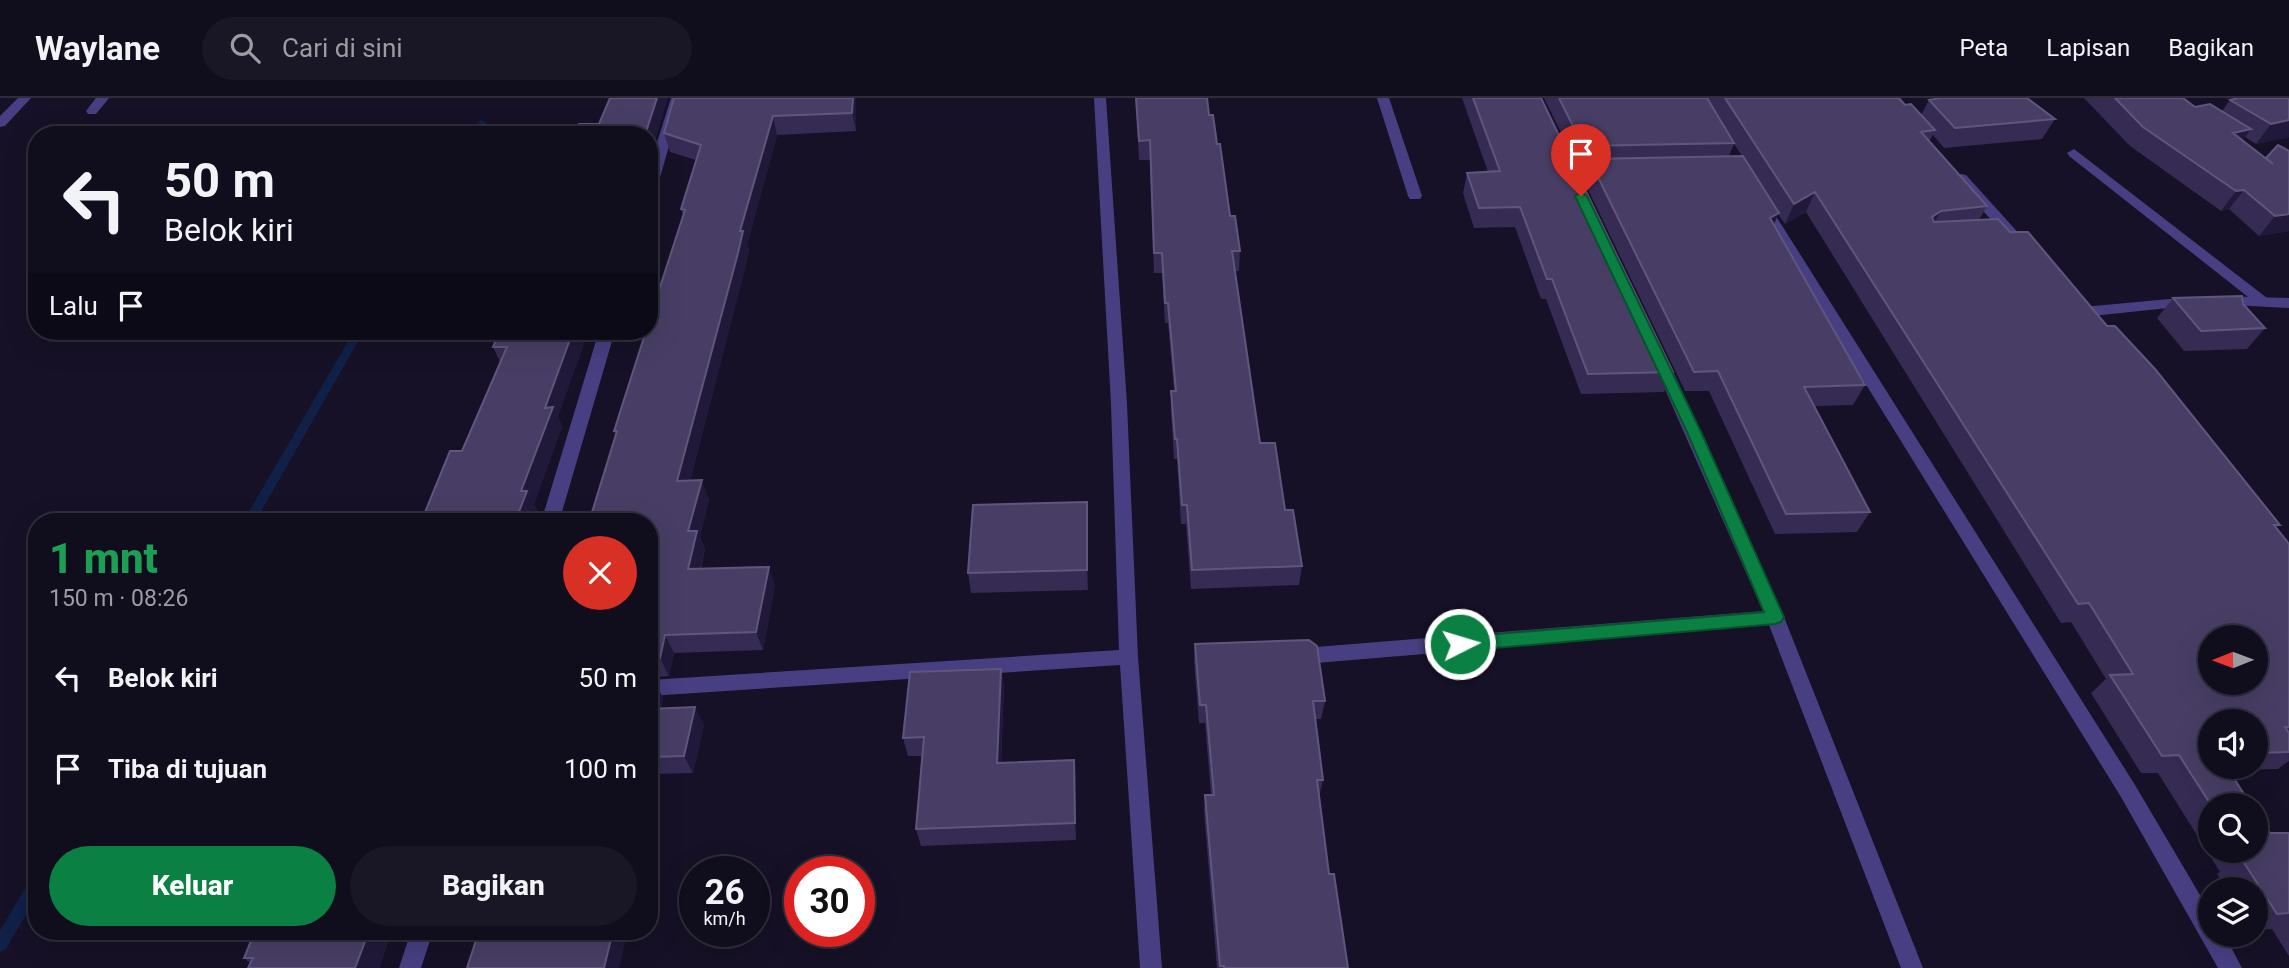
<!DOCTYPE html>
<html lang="id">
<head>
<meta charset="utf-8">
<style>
	:root { --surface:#100d1c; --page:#191625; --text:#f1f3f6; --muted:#9c9ca3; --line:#302d3b; --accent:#0b8043 }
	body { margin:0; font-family:Roboto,sans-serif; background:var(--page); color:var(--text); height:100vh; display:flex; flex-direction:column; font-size:26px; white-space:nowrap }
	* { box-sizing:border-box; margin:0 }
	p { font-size:23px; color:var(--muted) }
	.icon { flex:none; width:38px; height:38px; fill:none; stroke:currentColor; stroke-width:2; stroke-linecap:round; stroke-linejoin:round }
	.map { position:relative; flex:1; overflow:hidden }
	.drawer { position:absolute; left:28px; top:415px; width:630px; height:427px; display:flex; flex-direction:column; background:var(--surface); border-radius:28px; box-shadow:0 7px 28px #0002,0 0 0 2px var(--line) }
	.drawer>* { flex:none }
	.top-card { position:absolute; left:28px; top:28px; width:630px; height:214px; border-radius:28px; box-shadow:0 7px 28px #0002,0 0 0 2px var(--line); background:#100d1c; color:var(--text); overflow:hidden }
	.needle { width:46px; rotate:269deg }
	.tools { position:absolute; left:2198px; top:527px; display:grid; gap:14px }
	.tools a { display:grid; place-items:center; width:70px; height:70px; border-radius:50%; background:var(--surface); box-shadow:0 7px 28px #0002,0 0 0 2px var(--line); font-size:35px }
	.speed { position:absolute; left:679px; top:758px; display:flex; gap:14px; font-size:35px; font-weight:700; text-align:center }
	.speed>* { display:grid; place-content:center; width:91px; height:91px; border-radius:50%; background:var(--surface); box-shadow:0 7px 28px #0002,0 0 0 2px var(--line); line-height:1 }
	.speed small { font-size:18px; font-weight:400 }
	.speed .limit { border:10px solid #d22; background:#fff; color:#111 }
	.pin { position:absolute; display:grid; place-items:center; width:60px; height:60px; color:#fff; margin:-72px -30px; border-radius:50% 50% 50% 0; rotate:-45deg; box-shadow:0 0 7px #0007 }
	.pin .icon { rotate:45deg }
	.me { position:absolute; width:77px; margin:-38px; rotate:85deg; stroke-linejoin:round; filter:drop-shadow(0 0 5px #0008) }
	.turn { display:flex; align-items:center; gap:24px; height:147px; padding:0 21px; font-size:32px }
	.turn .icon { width:91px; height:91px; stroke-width:2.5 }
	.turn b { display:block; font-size:49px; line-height:60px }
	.then { display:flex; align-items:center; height:66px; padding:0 21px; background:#0003; gap:14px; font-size:26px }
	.round { display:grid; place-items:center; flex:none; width:74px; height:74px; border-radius:37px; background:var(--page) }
	.summary { display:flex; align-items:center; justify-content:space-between; height:119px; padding:0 21px }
	h1 { font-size:42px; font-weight:800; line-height:52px; color:#1e9e55 }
	.button { display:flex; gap:14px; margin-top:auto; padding:14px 21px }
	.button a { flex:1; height:80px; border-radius:42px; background:var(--accent); color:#fff; font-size:28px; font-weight:800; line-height:80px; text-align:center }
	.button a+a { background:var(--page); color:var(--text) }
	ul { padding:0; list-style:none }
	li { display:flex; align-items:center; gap:21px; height:91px; padding:0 21px }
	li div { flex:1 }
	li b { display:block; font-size:26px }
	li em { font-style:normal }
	header { display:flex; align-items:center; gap:42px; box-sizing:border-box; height:98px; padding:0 35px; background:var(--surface); border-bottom:2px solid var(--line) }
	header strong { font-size:33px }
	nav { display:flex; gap:38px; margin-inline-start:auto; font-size:24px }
	.search { width:490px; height:63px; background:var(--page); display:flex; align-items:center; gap:18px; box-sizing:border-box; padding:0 24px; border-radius:38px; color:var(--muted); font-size:26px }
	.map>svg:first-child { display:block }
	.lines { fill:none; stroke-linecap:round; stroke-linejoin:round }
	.stream { fill:#102047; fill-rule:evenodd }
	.lane { fill:#473f82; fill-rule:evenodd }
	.street { fill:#473f82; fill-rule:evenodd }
	.wall { fill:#362b53; fill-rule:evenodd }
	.shaded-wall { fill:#211939 }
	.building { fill:#483e65; stroke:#60567d; stroke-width:2; fill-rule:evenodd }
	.route { fill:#0b8043; stroke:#07532c; stroke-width:2 }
</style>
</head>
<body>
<header>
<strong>Waylane</strong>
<div class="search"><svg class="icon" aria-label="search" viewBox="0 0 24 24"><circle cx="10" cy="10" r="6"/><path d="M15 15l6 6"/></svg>Cari di sini</div>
<nav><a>Peta</a><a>Lapisan</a><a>Bagikan</a></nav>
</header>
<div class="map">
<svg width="2289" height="870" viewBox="0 0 2289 870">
	<rect width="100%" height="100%" fill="#161126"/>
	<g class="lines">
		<path class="stream" d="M 482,22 L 486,25 L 480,37 L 471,37 L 479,23 Z
			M 354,233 L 364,233 L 255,424 L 243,424 Z
			M 37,777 L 37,798 L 6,851 L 0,854 L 0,832 L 32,779 Z"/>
		<path class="lane" d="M 96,0 L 109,0 L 96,16 L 88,16 L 86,13 Z
			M 2074,51 L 2267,200 L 2269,203 L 2267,206 L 2257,206 L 2069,58 L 2067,55 Z"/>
		<path class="street" d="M 18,0 L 31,0 L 5,28 L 0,29 L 0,18 Z
			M 671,0 L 683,0 L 656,93 L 649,97 L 649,70 Z
			M 1094,0 L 1106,0 L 1127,306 L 1138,559 L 1162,870 L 1140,870 L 1120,567 L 649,598 L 649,582 L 1119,552 L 1111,306 Z
			M 1377,0 L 1389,0 L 1422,98 L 1420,101 L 1410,101 L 1408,98 Z
			M 1570,70 L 1608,70 L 1615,74 L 1608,78 L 1565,77 L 1563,74 Z
			M 1961,76 L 1966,77 L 2032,150 L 2032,156 L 2022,156 L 1956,83 L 1954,80 Z
			M 1762,103 L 1769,107 L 2135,687 L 2210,814 L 2210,836 L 2224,836 L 2242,870 L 2218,870 L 2121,699 L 1755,107 Z
			M 2219,198 L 2289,200 L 2289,210 L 2214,206 L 2212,203 L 2214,200 Z
			M 2191,199 L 2196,201 L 2198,204 L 2196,207 L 2083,219 L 2076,214 L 2083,209 Z
			M 599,233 L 615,233 L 559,424 L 541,424 Z
			M 1660,257 L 1668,262 L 1784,519 L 1923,870 L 1901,870 L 1769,527 L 1316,565 L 1309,563 L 1307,557 L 1309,551 L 1316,549 L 1763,513 L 1652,262 Z
			M 411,833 L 433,833 L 421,870 L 399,870 Z"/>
	</g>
	<path class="wall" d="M 674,0 L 856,0 L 856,33 L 777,37 L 747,147 L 749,152 L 744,174 L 690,383 L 709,401 L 700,439 L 705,451 L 701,471 L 775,487 L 763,552 L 674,555 L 669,578 L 649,580 L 649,424 L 614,333 L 683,117 L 681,111 L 696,62 L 670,54 L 664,35 Z
		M 1136,0 L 1207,0 L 1209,17 L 1217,46 L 1230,118 L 1240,153 L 1239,173 L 1235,173 L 1260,345 L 1285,412 L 1302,468 L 1299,487 L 1191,491 L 1186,426 L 1181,426 L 1177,361 L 1174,361 L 1171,313 L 1171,293 L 1174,293 L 1168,225 L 1165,225 L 1162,175 L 1154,175 L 1150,62 L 1139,62 Z
		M 1462,0 L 1541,0 L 1673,274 L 1664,294 L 1581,296 L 1546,201 L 1541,201 L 1515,129 L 1474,130 L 1463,95 L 1467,75 L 1488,74 Z
		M 1544,0 L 1899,0 L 1905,7 L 1921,17 L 1929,2 L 2055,21 L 2042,41 L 1944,50 L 1933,37 L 1929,43 L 1987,108 L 1979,122 L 2010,134 L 2107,228 L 2280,427 L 2276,430 L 2289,446 L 2289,663 L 2278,671 L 2228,672 L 2251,707 L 2210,707 L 2210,752 L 2256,752 L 2270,735 L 2289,735 L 2289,858 L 2272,831 L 2256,831 L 2256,791 L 2227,791 L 2217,776 L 2220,774 L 2158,675 L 2141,675 L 2091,595 L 2106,581 L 2071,524 L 2061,525 L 1806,114 L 1785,126 L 1778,116 L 1773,127 L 1865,287 L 1853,307 L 1814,308 L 1870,414 L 1857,434 L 1775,436 L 1709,293 L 1685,293 L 1583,81 L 1587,67 L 1577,67 ZM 1734,46 L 1742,58 L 1729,58 ZM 2210,623 L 2256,623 L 2256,668 L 2210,668 Z
		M 2084,0 L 2183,0 L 2195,9 L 2222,13 L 2230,2 L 2289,0 L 2289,39 L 2256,46 L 2245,39 L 2243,42 L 2289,133 L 2259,138 L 2229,111 L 2221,113 L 2130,48 Z
		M 2173,200 L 2243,206 L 2265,230 L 2247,251 L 2184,253 L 2157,220 Z
		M 500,233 L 558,319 L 562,329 L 534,406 L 537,412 L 533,424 L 421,424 L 462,353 L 500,264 L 493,249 Z
		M 1087,404 L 1088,492 L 971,495 L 968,475 Z
		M 1195,546 L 1325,603 L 1321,621 L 1315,621 L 1323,682 L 1319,699 L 1329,776 L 1348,870 L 1217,870 L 1204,714 L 1205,697 L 1211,697 L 1205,625 L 1199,625 L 1194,564 Z
		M 1001,571 L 1004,590 L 1001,665 L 1074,662 L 1076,680 L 1076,742 L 921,748 L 916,731 L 922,658 L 908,658 L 903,640 Z
		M 649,582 L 654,582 L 663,600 L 661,610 L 704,627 L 693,675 L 649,676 Z
		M 255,833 L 392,833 L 379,870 L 250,865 L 244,860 Z"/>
	<path class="shaded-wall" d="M 657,0 L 668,0 L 649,64 L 649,37 L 645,37 Z
		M 853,0 L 856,0 L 856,33 L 852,15 Z
		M 773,18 L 777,37 L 747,147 L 749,152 L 744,174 L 685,402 L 677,383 L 740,133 Z
		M 2289,22 L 2289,39 L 2256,46 L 2271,26 Z
		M 2251,31 L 2237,50 L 2233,35 Z
		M 2244,92 L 2229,111 L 2221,113 L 2236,93 Z
		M 1815,94 L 1806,114 L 1785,126 L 1794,106 Z
		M 1941,113 L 1930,132 L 1932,119 Z
		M 1779,115 L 1770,135 L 1770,120 Z
		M 2289,116 L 2289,133 L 2259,138 L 2275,118 Z
		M 573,233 L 589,233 L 558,319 L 562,329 L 534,406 L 537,412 L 533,424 L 515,424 L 521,393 L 545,310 Z
		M 702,382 L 709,401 L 700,439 L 705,451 L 696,489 L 688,471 L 688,433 Z
		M 1087,404 L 1088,424 L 1088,492 L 1087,472 Z
		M 769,469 L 775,487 L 763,552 L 756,534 Z
		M 665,537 L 674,555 L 669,578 L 660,560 Z
		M 1001,571 L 1004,590 L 1000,682 L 997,665 Z
		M 654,582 L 663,600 L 657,628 L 649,615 L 649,601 Z
		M 695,609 L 704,627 L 693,675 L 684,658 Z
		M 1074,662 L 1076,680 L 1076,742 L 1075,725 Z
		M 369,833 L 392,833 L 379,870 L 355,870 Z
		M 613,833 L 628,833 L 619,870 L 604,870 Z"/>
	<path class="building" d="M 610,0 L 657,0 L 645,37 L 574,37 L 579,26 L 599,26 Z
		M 674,0 L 853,0 L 852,15 L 773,18 L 740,133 L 743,133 L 738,155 L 677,383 L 702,382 L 688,433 L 697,433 L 688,471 L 769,469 L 756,534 L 665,537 L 660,560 L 649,561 L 649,424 L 589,424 L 617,333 L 614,333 L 646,233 L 649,233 L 649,223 L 685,112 L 681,111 L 701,47 L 664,35 Z
		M 1136,0 L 1207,0 L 1209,17 L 1213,17 L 1217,46 L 1220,46 L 1230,118 L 1235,118 L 1240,153 L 1232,153 L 1260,345 L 1275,345 L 1285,412 L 1293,412 L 1302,468 L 1192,472 L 1187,407 L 1182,407 L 1177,341 L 1175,341 L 1171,293 L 1176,293 L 1168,205 L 1165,205 L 1162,155 L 1154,155 L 1150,42 L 1139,43 Z
		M 1473,0 L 1541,0 L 1673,274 L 1588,276 L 1552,181 L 1547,181 L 1520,109 L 1479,110 L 1467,75 L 1500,73 Z
		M 1559,0 L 1707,0 L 1734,45 L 1583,48 Z
		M 1725,0 L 1899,0 L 1905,7 L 1911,6 L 1935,32 L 1921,34 L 1987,108 L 1941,113 L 1932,119 L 1934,124 L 1998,121 L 2010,134 L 2028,134 L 2107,228 L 2115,228 L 2155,271 L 2280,427 L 2274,427 L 2289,446 L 2289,629 L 2285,629 L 2289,635 L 2289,654 L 2256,655 L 2256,623 L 2210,623 L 2210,668 L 2226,668 L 2251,707 L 2211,707 L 2179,657 L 2162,658 L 2110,577 L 2133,576 L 2089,505 L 2078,506 L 1815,94 L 1794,106 ZM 2210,539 L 2256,539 L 2256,584 L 2210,584 Z
		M 1940,0 L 2027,0 L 2055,21 L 1955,30 L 1929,2 Z
		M 2115,0 L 2183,0 L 2195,9 L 2210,6 L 2251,31 L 2233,35 L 2273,66 L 2266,60 L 2278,47 L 2289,53 L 2289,116 L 2275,118 L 2244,92 L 2236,93 L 2143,29 Z
		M 2238,0 L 2289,0 L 2289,22 L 2271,26 L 2230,2 Z
		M 1743,58 L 1779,115 L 1770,120 L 1865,287 L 1804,289 L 1870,414 L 1786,416 L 1718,273 L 1694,274 L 1589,61 Z
		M 2242,198 L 2243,206 L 2265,230 L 2201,233 L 2173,200 Z
		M 500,233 L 573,233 L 545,310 L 553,309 L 521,393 L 527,393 L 515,424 L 421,424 L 450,353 L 462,353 L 507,249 L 493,249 Z
		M 1087,404 L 1087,472 L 968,475 L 973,407 Z
		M 1309,542 L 1317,548 L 1325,603 L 1313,603 L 1323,682 L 1317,682 L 1329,776 L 1334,776 L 1348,870 L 1224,870 L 1224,868 L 1220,868 L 1205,697 L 1214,697 L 1206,607 L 1200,607 L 1195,546 Z
		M 1001,571 L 997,665 L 1074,662 L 1075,725 L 916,731 L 924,639 L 903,640 L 910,574 Z
		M 649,582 L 654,582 L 649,601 Z
		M 695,609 L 684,658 L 649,659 L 649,611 Z
		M 2256,714 L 2270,735 L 2289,735 L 2289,815 L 2277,816 L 2241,760 L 2245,760 L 2241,752 L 2256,752 Z
		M 255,833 L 369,833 L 355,870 L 248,870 L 253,860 L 244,860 Z
		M 479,833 L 613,833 L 604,870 L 467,870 Z"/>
	<path class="route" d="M 1581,94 L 1587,98 L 1701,334 L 1784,519 L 1781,524 L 1775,526 L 1460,553 L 1454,551 L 1452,546 L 1454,541 L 1460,539 L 1764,514 L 1687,334 L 1575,98 Z"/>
</svg>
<div class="tools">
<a><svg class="needle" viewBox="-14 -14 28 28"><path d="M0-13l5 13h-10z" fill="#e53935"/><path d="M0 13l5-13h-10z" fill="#9c9ca3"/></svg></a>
<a><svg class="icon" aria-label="sound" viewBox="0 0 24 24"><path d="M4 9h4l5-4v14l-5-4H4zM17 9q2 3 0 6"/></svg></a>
<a><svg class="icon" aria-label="search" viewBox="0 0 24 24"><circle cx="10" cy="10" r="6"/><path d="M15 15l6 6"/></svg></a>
<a><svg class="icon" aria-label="layers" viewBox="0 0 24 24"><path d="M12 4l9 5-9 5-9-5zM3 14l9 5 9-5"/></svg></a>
</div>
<div class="speed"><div>26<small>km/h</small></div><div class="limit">30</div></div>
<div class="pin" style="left:1581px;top:98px;background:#d93025"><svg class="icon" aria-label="arrive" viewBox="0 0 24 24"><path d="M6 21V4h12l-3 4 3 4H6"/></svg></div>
<svg class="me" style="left:1460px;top:546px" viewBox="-20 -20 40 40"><circle r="17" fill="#0b8043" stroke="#fff" stroke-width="3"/><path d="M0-11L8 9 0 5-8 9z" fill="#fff"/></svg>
<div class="top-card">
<div class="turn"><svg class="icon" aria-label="left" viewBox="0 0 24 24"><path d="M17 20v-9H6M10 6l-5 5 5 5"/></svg><div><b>50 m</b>Belok kiri</div></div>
<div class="then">Lalu<svg class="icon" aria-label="arrive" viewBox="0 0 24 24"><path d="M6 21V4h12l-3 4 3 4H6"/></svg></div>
</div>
<section class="drawer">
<div class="summary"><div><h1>1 mnt</h1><p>150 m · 08:26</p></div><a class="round" style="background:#d93025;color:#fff"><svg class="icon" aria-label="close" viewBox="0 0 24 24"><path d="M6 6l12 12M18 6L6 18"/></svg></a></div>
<ul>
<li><svg class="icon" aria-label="left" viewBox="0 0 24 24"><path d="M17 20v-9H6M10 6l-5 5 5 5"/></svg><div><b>Belok kiri</b></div><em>50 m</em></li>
<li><svg class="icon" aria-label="arrive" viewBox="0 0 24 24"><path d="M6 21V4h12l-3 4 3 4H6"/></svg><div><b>Tiba di tujuan</b></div><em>100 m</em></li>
</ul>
<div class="button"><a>Keluar</a><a>Bagikan</a></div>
</section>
</div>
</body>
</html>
